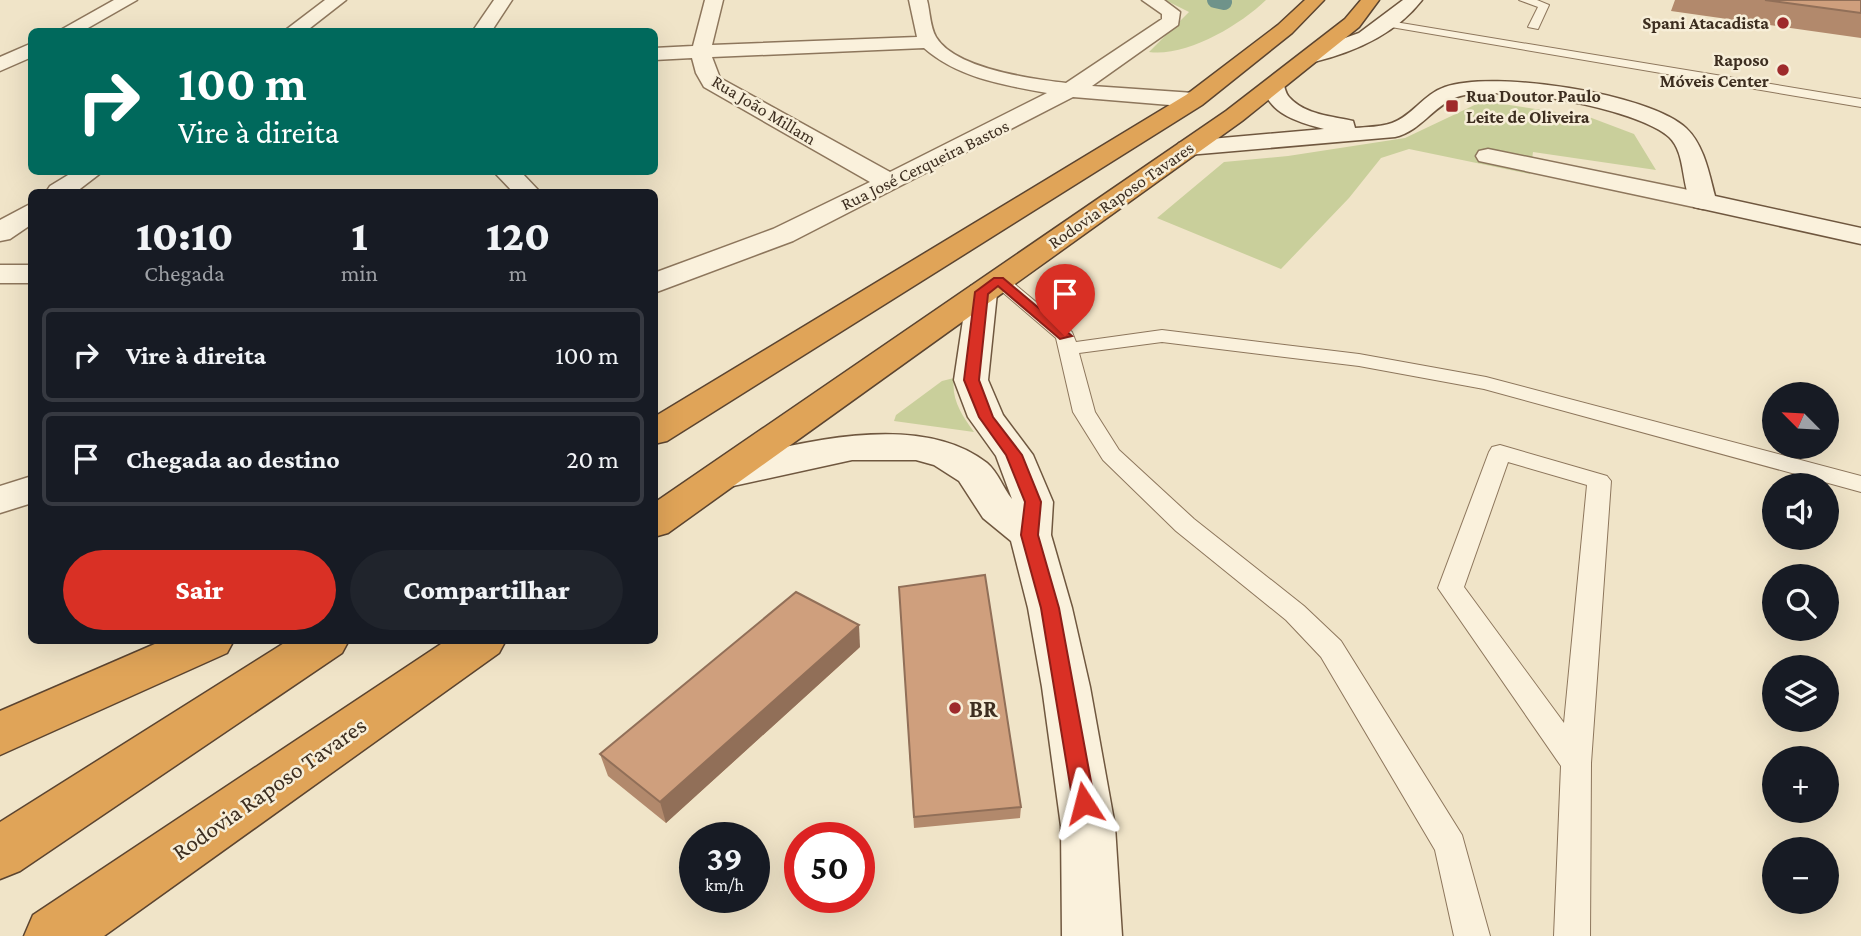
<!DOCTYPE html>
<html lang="pt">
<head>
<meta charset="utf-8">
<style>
	:root { --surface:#171b24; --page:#20242c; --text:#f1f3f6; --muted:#9ea1a6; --line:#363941; --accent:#d93025 }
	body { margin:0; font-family:"Crimson Pro",serif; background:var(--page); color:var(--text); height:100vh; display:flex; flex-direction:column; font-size:26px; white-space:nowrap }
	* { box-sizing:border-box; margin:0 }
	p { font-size:23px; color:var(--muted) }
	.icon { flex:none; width:38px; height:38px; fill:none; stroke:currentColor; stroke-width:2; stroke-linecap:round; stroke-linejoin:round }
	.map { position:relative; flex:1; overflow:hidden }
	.drawer { position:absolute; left:28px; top:189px; width:630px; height:455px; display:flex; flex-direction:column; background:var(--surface); border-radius:10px; box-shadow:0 7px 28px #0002 }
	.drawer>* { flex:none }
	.guide { position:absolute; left:28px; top:28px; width:630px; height:147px; border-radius:10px; box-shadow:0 7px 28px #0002; background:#00695c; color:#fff; overflow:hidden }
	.needle { width:46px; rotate:294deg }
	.tools { position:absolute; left:1762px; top:382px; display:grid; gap:14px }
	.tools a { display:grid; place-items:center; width:77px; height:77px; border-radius:50%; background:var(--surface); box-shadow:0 7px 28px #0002; font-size:35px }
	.speed { position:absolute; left:679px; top:822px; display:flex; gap:14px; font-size:35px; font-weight:700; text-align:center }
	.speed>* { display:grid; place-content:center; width:91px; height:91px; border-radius:50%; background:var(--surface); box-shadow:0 7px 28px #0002; line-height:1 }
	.speed small { font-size:18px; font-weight:400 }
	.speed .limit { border:10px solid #d22; background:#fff; color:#111 }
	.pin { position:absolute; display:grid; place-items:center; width:60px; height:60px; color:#fff; margin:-72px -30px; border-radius:50% 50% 50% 0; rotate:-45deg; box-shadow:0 0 7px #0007 }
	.pin .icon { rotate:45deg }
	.me { position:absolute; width:77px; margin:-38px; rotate:351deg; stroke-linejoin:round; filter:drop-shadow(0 0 5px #0008) }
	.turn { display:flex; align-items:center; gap:24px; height:147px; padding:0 35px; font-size:32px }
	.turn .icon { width:91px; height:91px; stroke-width:2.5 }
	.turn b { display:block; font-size:49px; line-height:60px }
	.eta { display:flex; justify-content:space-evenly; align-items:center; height:119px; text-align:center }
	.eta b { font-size:42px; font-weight:800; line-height:49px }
	.cta { display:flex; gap:14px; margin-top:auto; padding:14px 35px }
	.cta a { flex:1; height:80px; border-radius:42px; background:var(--accent); color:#fff; font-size:28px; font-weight:800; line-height:80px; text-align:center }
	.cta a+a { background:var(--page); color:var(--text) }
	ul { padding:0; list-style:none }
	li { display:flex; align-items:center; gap:21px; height:94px; margin:0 14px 10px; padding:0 21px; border:4px solid var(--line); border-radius:10px }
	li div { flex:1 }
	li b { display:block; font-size:26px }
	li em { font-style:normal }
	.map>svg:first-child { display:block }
	.green { fill:#c9cf9b }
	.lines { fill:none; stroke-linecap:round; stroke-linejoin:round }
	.stream { stroke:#6f938a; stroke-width:16 }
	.lane-casing { stroke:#8d765c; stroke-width:2 }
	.street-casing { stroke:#8d765c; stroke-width:3 }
	.secondary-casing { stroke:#6f573f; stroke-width:3 }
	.highway-casing { stroke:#5b4430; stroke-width:3 }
	.lane { fill:#faf1dc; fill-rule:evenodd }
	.street { fill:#faf1dc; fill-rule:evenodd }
	.secondary { fill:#faf1dc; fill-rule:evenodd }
	.highway { fill:#e0a458; fill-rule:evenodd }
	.wall { fill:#b2896c }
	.shaded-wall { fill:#916f58 }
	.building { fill:#cf9f7d; stroke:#916f58; stroke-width:2 }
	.route { fill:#d93025; stroke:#8d1f18; stroke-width:2 }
	.poi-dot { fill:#9e2a2b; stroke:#f7eed8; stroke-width:2.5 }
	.labels { text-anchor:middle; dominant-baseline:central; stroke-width:5; stroke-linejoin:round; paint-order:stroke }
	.far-poi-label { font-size:18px; font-weight:bold; fill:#3d2e20; stroke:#f7eed8; text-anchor:end }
	.far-street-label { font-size:18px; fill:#3d2e20; stroke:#f7eed8 }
	.near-poi-label { font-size:24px; font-weight:bold; fill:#3d2e20; stroke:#f7eed8; text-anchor:start }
	.near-street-label { font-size:24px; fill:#3d2e20; stroke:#f7eed8 }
</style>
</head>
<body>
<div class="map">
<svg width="1861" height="936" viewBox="0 0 1861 936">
	<rect width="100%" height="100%" fill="#f0e4c8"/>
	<path class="green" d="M 1165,0 L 1266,0 C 1239,26 1186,57 1149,52 L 1189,12 Z
		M 1483,101 L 1589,117 L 1634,134 L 1656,170 L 1533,152 L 1530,174 L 1409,149 L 1381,158 L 1349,198 L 1281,269 L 1157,218 L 1224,162 L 1288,156 L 1405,138 Z
		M 954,378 C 951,400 962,415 974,432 L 894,421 L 896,415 L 942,381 Z"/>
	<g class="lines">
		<path class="stream" d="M 1215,0 L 1224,2"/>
		<defs>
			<path id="lane" d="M 1519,0 L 1537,0 L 1549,5 L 1538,29 L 1528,27 L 1538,7 Z
				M 1389,21 L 1861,99 L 1861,107 L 1385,26 L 1383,24 Z
				M 999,275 L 1005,276 L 1072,332 L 1076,342 L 1162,330 L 1359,354 L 1486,377 L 1861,476 L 1861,492 L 1484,389 L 1359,366 L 1162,342 L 1079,353 L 1095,412 L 1119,450 L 1194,519 L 1304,606 L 1341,641 L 1462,835 L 1490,936 L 1454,936 L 1435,850 L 1321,657 L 1286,620 L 1176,531 L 1103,460 L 1073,412 L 1056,338 L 993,284 L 990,280 L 993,276 Z
				M 1500,445 L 1607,476 L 1611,481 L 1591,763 L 1590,936 L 1554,936 L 1561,766 L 1438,588 L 1489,452 L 1492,447 ZM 1508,462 L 1587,485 L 1564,723 L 1464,587 Z"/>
			<path id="street" d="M 114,0 L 137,0 L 81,32 L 57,32 Z
				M 325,0 L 346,0 L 305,32 L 283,32 Z
				M 494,0 L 512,0 L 491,32 L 472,32 Z
				M 705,0 L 723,0 L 712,45 L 917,37 L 909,0 L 927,0 C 930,11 930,27 936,37 C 955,69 1032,79 1066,83 L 1162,19 L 1162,14 L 1142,0 L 1164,0 L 1180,12 L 1178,25 L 1092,86 L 1194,93 L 1205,100 L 1194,107 L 1073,97 L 793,241 L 654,293 L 654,273 L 773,229 L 870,182 L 704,87 L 696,73 L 692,58 L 654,60 L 654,48 L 693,46 ZM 924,48 C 958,78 1004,85 1047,93 L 890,172 L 720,78 L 712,57 Z
				M 32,43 L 32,57 L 0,71 L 0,57 Z
				M 1488,149 L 1703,193 L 1712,195 L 1716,201 L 1712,207 L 1703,209 L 1479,161 L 1476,156 L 1479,151 Z
				M 73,172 L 102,172 L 76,192 L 46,192 L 50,186 Z
				M 494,172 L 521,172 L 540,192 L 513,192 Z
				M 32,203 L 32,224 L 10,239 L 0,241 L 0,220 Z
				M 0,265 L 32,265 L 32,283 L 0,283 Z
				M 32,476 L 32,503 L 0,513 L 0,486 Z"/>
			<path id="secondary" d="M 1403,0 L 1422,0 C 1395,35 1352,53 1310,63 L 1300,57 L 1303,53 L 1359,33 Z
				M 1274,80 L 1282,81 C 1285,86 1285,93 1289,97 C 1305,115 1332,116 1353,121 L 1355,128 C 1367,127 1381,127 1392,123 C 1412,116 1424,94 1445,87 C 1493,70 1648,93 1686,128 C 1704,145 1709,173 1715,196 L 1861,228 L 1861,244 L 1694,207 C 1680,187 1687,154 1669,137 C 1637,108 1498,83 1457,97 C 1433,106 1421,131 1395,137 L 1188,155 L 1179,153 L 1176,148 L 1179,143 L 1188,141 L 1324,129 C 1300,123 1268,114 1263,86 Z
				M 982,284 L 993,286 L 997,293 L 988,380 L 1003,415 L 1033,455 L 1053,502 L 1051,535 L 1072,608 L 1090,687 L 1115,826 L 1122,936 L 1062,936 L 1061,826 L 1042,687 L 1028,608 L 1011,541 L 983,518 L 959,481 L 934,465 L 916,460 L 852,460 L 724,488 L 710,484 L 705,475 L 710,466 C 788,445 917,408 987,463 C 998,472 1003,488 1012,499 L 996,456 L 968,417 L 954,380 L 967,293 L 971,286 Z"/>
			<path id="highway" d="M 1305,0 L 1324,0 L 1292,33 L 1202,105 L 667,441 L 654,444 L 654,417 L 1186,95 L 1278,25 Z
				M 1361,0 L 1379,0 L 1359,27 L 1242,121 L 668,533 L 654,537 L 654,503 L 1226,111 L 1345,19 Z
				M 164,640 L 234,640 L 227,653 L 0,755 L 0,711 Z
				M 289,640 L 349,640 L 342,653 L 20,871 L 0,879 L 0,822 Z
				M 447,640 L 506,640 L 499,653 L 104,936 L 24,936 L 33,915 Z"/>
		</defs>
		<use href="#lane" class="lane-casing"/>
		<use href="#street" class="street-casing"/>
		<use href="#secondary" class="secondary-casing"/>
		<use href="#highway" class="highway-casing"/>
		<use href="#lane" class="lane"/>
		<use href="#street" class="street"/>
		<use href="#secondary" class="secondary"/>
		<use href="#highway" class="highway"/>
	</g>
	<path class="wall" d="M 1675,0 L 1861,0 L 1861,38 L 1671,11 Z
		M 900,599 L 1021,807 L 1020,818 L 914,828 Z
		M 860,647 L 666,823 L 608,776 L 600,754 Z"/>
	<path class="shaded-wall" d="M 859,625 L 860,647 L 666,823 L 660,802 Z"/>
	<path class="building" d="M 1765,0 L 1861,0 L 1861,13 Z
		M 985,575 L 1021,807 L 914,817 L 899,587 Z
		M 796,592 L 859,625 L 660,802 L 600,754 Z"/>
	<path class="route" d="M 994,278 L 1003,278 L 1072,336 L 1060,339 L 998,286 L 988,294 L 979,380 L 993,417 L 1022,455 L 1041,502 L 1038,535 L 1059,608 L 1095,803 L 1092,810 L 1084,813 L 1076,810 L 1073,803 L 1041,608 L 1021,535 L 1025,502 L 1006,455 L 979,417 L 964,380 L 975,292 Z"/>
	<g class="poi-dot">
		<circle cx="1783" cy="23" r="7"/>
		<circle cx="1783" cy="70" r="7"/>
		<rect x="1445" y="99" width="14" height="14" rx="3.5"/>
		<circle cx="955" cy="708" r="7"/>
	</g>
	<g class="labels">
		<g class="far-poi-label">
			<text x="1769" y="23">Spani Atacadista</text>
			<text x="1769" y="60">Raposo<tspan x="1769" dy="21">Móveis Center</tspan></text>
			<text x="1466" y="96" text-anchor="start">Rua Doutor Paulo<tspan x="1466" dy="21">Leite de Oliveira</tspan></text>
		</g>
		<g class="far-street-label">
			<text transform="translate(764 110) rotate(31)">Rua João Millam</text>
			<text transform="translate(925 165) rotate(-26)">Rua José Cerqueira Bastos</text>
			<text transform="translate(1121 195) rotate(-35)">Rodovia Raposo Tavares</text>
		</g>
		<g class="near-poi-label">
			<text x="969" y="708">BR</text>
		</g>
		<g class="near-street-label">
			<text transform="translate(269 788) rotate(-35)">Rodovia Raposo Tavares</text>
		</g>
	</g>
</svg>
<div class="tools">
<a><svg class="needle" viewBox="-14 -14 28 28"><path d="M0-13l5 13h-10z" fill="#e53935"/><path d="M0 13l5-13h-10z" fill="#9ea1a6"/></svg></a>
<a><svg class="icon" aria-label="sound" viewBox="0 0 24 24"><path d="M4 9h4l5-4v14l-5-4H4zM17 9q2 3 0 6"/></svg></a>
<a><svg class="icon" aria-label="search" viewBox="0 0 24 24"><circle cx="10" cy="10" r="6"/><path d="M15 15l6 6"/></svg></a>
<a><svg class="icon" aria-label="layers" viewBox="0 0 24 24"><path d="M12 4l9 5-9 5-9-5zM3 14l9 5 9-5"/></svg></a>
<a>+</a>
<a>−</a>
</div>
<div class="speed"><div>39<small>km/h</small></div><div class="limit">50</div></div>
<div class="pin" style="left:1065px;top:336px;background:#d93025"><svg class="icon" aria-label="arrive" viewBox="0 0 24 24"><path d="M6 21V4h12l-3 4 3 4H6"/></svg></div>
<svg class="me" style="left:1084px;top:803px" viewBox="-20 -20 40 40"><path d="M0-17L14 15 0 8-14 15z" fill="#d93025" stroke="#fff" stroke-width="4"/></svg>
<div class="guide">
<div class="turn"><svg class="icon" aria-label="right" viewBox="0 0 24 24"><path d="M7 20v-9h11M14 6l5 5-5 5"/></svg><div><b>100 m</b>Vire à direita</div></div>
</div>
<section class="drawer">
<div class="eta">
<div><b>10:10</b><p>Chegada</p></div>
<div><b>1</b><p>min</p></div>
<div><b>120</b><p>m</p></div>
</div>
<ul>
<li><svg class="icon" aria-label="right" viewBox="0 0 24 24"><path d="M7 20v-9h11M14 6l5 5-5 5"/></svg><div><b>Vire à direita</b></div><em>100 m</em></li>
<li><svg class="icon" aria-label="arrive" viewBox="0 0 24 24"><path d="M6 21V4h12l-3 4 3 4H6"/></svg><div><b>Chegada ao destino</b></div><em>20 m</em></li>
</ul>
<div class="cta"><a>Sair</a><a>Compartilhar</a></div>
</section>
</div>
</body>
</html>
